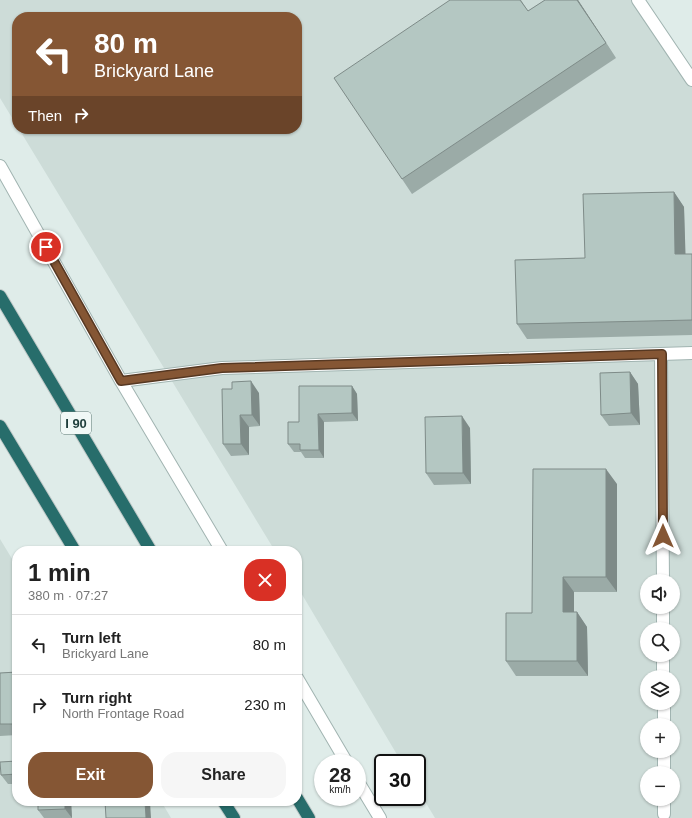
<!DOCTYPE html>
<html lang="en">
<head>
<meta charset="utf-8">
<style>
	:root { --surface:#fff; --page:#f6f6f6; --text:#222; --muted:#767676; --line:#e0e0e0; --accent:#855634 }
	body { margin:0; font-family:Helvetica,sans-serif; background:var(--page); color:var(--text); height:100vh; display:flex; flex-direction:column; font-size:15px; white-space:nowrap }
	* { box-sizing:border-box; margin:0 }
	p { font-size:13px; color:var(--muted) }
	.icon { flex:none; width:22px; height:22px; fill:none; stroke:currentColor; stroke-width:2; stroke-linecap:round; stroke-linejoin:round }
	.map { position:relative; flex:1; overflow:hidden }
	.sheet { position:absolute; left:12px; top:546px; width:290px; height:260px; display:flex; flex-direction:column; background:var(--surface); border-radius:16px; box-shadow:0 1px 3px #0004 }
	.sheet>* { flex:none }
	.guide { position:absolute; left:12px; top:12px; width:290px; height:122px; border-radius:16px; box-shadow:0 1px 3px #0004; background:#855634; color:#fff; overflow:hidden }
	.controls { position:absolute; left:640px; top:574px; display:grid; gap:8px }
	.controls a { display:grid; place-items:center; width:40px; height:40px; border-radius:50%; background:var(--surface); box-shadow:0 1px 3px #0004; font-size:20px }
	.speed { position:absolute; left:314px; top:754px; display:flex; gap:8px; font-size:20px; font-weight:700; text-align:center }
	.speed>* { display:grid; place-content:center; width:52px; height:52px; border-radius:50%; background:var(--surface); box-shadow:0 1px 3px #0004; line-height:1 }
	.speed small { font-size:10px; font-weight:400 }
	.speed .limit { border:2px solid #111; border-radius:6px; background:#fff; color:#111 }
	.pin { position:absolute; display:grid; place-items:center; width:34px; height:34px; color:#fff; margin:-17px; border:2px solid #fff; border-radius:50%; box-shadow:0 1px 4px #0007 }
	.me { position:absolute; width:44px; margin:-22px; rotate:0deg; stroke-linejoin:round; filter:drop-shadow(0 0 3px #0008) }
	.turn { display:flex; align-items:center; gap:14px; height:84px; padding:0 16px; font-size:18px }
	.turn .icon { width:52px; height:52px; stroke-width:2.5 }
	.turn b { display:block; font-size:28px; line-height:34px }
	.then { display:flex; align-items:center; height:38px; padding:0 16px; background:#0003; gap:8px; font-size:15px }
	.round { display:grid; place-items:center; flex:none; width:42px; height:42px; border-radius:16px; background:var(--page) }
	.headline { display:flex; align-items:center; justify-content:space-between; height:68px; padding:0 16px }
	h1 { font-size:24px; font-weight:600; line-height:30px }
	.action { display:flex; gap:8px; margin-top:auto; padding:8px 16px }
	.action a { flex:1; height:46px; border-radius:16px; background:var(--accent); color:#fff; font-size:16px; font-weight:600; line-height:46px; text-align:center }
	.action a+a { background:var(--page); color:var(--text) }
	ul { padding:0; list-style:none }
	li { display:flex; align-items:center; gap:12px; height:60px; padding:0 16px; border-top:1px solid var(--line) }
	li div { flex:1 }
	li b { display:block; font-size:15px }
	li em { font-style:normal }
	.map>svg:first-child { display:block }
	.built { fill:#cddcd8; fill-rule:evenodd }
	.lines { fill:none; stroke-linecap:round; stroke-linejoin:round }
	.minor-casing { stroke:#a1b4b1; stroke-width:14 }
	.highway-casing { stroke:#c0c9c8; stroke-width:14 }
	.minor { stroke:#fff; stroke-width:12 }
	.highway { stroke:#276d6b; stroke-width:12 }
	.wall { fill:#9baba7 }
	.shaded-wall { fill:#7e8b88 }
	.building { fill:#b4c7c2; stroke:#7e8b88 }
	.route-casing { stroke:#563822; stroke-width:10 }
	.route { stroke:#855634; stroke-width:7 }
	.labels { text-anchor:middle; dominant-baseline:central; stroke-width:3.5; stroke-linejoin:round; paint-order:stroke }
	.shield { fill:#f0f8f6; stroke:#5d7673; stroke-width:1 }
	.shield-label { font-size:13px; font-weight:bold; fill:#1e3e3b }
</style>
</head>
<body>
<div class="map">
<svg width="692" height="818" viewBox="0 0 692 818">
	<rect width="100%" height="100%" fill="#dfece9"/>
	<path class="built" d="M 0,0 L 642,0 L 692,74 L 692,818 L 435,818 L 417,788 L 417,763 L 402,763 L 297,586 L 297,551 L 275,551 L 19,129 L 297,129 L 297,17 L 17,17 L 17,126 L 0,98 ZM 647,581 L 673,581 L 673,607 L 647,607 ZM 647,629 L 673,629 L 673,655 L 647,655 ZM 647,677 L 673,677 L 673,703 L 647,703 ZM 647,725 L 673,725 L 673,751 L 647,751 ZM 647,773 L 673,773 L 673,799 L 647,799 Z
		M 0,539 L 17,567 L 17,801 L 161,801 L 171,818 L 0,818 Z"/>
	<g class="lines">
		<defs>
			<path id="minor" d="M 638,0 L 692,80
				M 0,166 L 121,381 L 222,551
				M 661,354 L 663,581
				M 121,381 L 222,368 L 692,353
				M 663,607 L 663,629
				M 663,655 L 663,677
				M 297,678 L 347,763
				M 664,703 L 664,725
				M 664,751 L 664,773
				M 357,780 L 380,818
				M 664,799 L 664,814"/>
			<path id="highway" d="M 0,296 L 151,551
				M 0,426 L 75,551
				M 297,798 L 309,818
				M 223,801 L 234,818"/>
		</defs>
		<use href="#minor" class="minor-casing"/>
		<use href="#highway" class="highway-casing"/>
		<use href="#minor" class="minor"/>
		<use href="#highway" class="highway"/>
	</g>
	<path class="wall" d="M 521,0 L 528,11 L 545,0 L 578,0 L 616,58 L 412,194 L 402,179 Z
		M 674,192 L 684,207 L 685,254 L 692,254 L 692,335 L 527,339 L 517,324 L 585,258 Z
		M 630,372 L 638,384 L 640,425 L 609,426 L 601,415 Z
		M 352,386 L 357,394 L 358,421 L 324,422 L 324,458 L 305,458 L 301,452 L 294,452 L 288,444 L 299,422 Z
		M 222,389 L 259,393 L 260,426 L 249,427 L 249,455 L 231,456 L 223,444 Z
		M 470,428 L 471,484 L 434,485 L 426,473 Z
		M 617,484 L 617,592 L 574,592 L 574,612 L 577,612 L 587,627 L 588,676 L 516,676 L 506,661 L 532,613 Z
		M 17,672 L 17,735 L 0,736 L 0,673 Z
		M 17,761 L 17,784 L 8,784 L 1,775 Z
		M 38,801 L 71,801 L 72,818 L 44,818 L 38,810 Z"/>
	<path class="shaded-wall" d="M 577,0 L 578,0 L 616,58 L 606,43 Z
		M 674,192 L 684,207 L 686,269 L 675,254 Z
		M 630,372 L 638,384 L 640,425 L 631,413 Z
		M 251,381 L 259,393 L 260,426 L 252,415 Z
		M 352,386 L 357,394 L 358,421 L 352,413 Z
		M 318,414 L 324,422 L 324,458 L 319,450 Z
		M 240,415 L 249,427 L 249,455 L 241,444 Z
		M 462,416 L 470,428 L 471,484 L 463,473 Z
		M 606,469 L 617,484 L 617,592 L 606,577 Z
		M 563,577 L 574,592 L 574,627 L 563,612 Z
		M 577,612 L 587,627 L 588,676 L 577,661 Z
		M 15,700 L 17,704 L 17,726 L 15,724 Z
		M 65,801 L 71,801 L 72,818 L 65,809 Z
		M 145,801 L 150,801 L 150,802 L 151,818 L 146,818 Z"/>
	<path class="building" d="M 450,0 L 520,0 L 528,11 L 545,0 L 577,0 L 606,43 L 402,179 L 334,78 Z
		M 674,192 L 675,254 L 692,254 L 692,320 L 517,324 L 515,260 L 585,258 L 583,194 Z
		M 630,372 L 631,413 L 601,415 L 600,373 Z
		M 251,381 L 252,415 L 240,415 L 241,444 L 223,444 L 222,389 L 232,389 L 232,382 Z
		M 299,386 L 352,386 L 352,413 L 318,414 L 319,450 L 300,450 L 300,444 L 288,444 L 288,422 L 299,422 Z
		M 462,416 L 463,473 L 426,473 L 425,417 Z
		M 533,469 L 606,469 L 606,577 L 563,577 L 563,612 L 577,612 L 577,661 L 506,661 L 506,613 L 532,613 Z
		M 17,672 L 17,700 L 15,700 L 15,724 L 0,724 L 0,673 Z
		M 17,761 L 17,774 L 1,775 L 0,762 Z
		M 38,801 L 65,801 L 65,809 L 38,810 Z
		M 105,801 L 145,801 L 146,818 L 106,818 Z"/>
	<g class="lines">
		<defs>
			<path id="route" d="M 46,247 L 121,381 L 222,368 L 662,354 L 663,536"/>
		</defs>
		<use href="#route" class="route-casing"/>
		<use href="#route" class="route"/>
	</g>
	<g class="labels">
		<rect class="shield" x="61" y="412" width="30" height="22" rx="3"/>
		<g class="shield-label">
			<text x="76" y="423">I 90</text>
		</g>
	</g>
</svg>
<div class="controls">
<a><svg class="icon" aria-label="sound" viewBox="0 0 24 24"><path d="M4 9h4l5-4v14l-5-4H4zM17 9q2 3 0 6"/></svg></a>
<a><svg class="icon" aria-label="search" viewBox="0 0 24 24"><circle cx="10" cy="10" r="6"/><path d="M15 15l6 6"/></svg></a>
<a><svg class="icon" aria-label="layers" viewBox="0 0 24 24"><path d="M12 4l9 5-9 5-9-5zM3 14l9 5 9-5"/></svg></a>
<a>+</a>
<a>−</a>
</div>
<div class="speed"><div>28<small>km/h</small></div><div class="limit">30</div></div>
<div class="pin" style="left:46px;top:247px;background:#d93025"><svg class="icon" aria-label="arrive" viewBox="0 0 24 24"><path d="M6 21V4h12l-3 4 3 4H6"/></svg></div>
<svg class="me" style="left:663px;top:536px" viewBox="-20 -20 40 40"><path d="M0-17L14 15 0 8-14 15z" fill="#855634" stroke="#fff" stroke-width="4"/></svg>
<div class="guide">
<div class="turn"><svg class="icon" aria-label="left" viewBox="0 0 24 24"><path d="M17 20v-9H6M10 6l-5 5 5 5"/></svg><div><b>80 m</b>Brickyard Lane</div></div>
<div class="then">Then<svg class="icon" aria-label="right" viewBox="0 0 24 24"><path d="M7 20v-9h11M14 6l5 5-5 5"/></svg></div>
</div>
<section class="sheet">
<div class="headline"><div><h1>1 min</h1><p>380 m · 07:27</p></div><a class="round" style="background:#d93025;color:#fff"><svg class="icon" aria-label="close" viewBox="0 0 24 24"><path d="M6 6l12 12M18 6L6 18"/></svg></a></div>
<ul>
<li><svg class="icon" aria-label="left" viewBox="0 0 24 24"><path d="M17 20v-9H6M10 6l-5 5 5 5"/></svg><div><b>Turn left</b><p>Brickyard Lane</p></div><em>80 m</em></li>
<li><svg class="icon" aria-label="right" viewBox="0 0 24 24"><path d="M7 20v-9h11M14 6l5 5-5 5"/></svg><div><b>Turn right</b><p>North Frontage Road</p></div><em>230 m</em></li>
</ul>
<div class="action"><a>Exit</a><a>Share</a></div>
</section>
</div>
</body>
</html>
